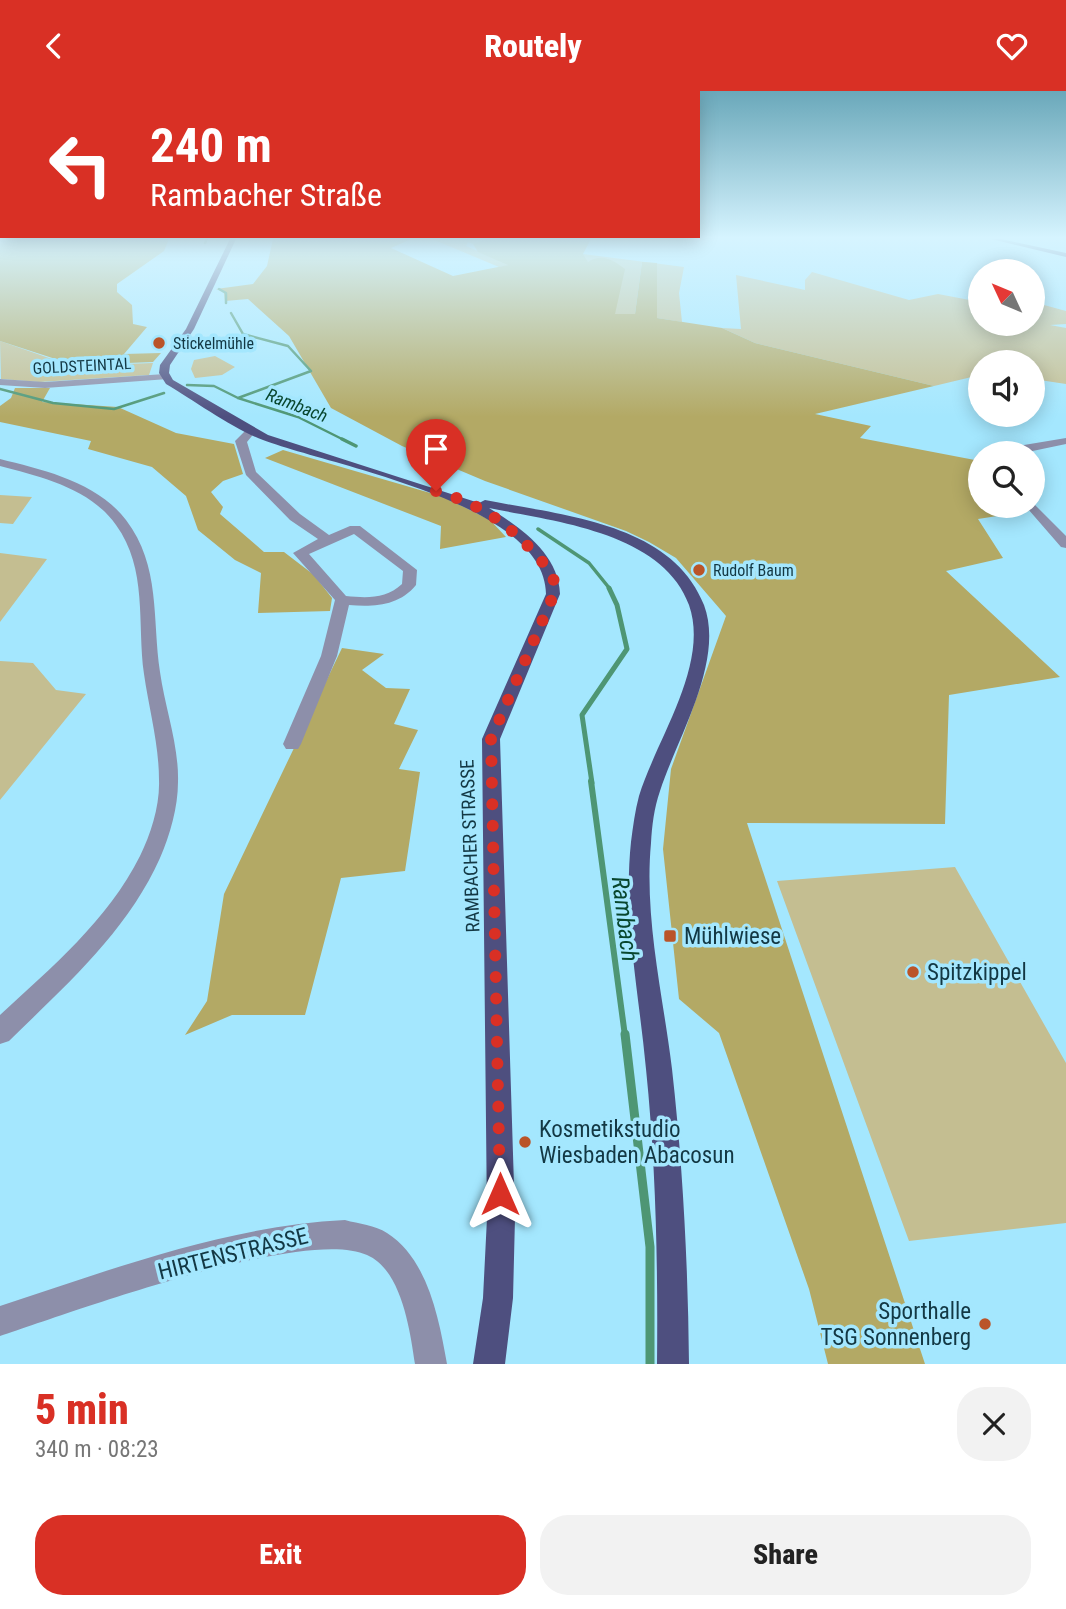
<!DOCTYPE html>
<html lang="en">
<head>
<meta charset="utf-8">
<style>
	:root { --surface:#fff; --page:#f2f2f2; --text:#222; --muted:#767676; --accent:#d93025 }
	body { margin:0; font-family:"Roboto Condensed",sans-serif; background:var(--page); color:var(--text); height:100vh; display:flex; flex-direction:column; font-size:26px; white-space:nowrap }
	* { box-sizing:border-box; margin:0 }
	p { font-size:23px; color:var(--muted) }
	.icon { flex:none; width:38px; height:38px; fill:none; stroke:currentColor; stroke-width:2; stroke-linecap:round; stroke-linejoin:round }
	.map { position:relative; height:1273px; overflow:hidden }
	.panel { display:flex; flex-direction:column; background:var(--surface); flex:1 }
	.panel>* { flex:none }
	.guide { position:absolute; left:0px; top:0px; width:700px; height:147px; box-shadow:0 4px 18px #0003; background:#d93025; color:#fff; overflow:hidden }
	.needle { width:46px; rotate:314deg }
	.tools { position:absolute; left:968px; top:168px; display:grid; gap:14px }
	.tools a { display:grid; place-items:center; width:77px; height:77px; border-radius:50%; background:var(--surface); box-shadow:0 4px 18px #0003; font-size:35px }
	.pin { position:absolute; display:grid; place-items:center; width:60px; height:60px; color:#fff; margin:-72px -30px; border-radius:50% 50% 50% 0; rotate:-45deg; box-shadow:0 0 7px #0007 }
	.pin .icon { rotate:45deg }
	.me { position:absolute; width:77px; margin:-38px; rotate:0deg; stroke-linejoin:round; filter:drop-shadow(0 0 5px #0008) }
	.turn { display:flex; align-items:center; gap:24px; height:147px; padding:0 35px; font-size:32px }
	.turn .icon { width:91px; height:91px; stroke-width:2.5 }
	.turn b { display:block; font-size:49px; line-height:60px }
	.round { display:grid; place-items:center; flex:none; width:74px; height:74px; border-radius:28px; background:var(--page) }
	.summary { display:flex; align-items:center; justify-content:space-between; height:119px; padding:0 35px }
	h1 { font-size:42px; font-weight:800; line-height:52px; color:var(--accent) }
	.primary-button { display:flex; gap:14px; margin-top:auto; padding:14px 35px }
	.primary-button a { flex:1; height:80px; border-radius:28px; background:var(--accent); color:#fff; font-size:28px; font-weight:800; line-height:80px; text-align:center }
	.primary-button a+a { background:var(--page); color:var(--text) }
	header { display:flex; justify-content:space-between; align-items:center; height:91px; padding:0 35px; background:var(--accent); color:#fff; font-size:32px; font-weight:800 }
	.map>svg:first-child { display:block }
	.green { fill:#c4be91 }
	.forest { fill:#b3a965 }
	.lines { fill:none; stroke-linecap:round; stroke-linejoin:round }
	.stream-far4 { stroke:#4e9674; stroke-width:2.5 }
	.stream-far3 { stroke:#4e9674; stroke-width:3.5 }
	.stream-far2 { stroke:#4e9674; stroke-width:5 }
	.stream-far1 { stroke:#4e9674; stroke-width:6 }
	.stream { stroke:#4e9674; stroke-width:9 }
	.minor { fill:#8d8faa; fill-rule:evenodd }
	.major { fill:#4e4f7f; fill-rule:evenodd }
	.route { stroke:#d93025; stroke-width:12; stroke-dasharray:0 21.6 }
	.poi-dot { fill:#ba5429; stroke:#a4e7fe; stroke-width:2.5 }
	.labels { text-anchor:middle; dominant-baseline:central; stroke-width:7; stroke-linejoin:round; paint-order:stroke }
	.far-poi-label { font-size:16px; fill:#133844; stroke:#a4e7fe; text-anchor:start }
	.far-street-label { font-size:16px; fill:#133844; stroke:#a4e7fe }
	.far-water-label { font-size:18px; font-style:italic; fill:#08462e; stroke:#a4e7fe }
	.street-label { font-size:19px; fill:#133844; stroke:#a4e7fe }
	.near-poi-label { font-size:23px; fill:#133844; stroke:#a4e7fe; text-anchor:start }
	.near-street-label { font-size:23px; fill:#133844; stroke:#a4e7fe }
	.near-water-label { font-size:24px; font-style:italic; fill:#08462e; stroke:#a4e7fe }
</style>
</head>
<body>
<header><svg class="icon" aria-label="back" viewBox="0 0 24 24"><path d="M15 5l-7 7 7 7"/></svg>Routely<svg class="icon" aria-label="heart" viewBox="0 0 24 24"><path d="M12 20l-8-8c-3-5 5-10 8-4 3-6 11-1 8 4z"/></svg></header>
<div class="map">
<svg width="1066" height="1273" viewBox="0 0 1066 1273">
	<rect width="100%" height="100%" fill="#a4e7fe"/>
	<path class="green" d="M 432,148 L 484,148 L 473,153 L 468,151 L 466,155 L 510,174 L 499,176 Z
		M 583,163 L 684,176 L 679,202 L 682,231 L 657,227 L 642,171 L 635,223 L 615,223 Z
		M 812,181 L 909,209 L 938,203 L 980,211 L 980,233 L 1032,233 L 1033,211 L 1066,220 L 1066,233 L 1050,234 L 1066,237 L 1066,293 L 1033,288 L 1032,271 L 980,271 L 980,284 L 934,295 L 755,252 L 722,237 L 741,238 L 736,184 L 805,199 L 805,189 Z
		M 0,250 L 72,275 L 153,272 L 149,284 L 39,291 L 1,288 Z
		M 215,265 L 235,276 L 222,284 L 195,287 L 191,278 L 194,269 Z
		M 0,404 L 32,406 L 13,433 L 0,432 Z
		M 0,462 L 47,468 L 0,531 Z
		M 0,570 L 33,572 L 56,599 L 86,603 L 0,709 Z
		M 955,776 L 1066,972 L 1066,1132 L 909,1150 L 777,790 Z"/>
	<path class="forest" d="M 0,148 L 169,148 L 164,160 L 117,193 L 117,201 L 132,214 L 133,233 L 147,236 L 124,263 L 161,262 L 153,271 L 74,274 L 0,250 Z
		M 273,148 L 411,148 L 391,157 L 453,185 L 508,174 L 478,161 L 473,153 L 485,148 L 591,148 L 583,163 L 588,171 C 602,162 613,169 625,178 L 615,223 L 635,223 L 642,171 L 657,172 L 657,227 L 722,237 L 755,252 L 934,295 L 815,323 L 871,335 L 860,347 L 980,370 L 980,415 L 1024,415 L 1029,420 L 978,428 L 1003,467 L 946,480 L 1060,586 L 949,604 L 945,733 L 747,732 L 925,1273 L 828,1273 L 809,1198 L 719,942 L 679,908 L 663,758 L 671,678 L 726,525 L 676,467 L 649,451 L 626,440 L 485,390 L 402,355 L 331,317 L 289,245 L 248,208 L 225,210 L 224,201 L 216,198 L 253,193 L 267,175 Z
		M 15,297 L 50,297 L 42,311 L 118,316 L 176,342 L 234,353 L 243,383 L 223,390 L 211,401 L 223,416 L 220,423 L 264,461 L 284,461 L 314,484 L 332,507 L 330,520 L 258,522 L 261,482 L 235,469 L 198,439 L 186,405 L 152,376 L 88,358 L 91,350 L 0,331 L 0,315 L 11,307 Z
		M 283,359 L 444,406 L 490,429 L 506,446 L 440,458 L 441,435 L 265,367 Z
		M 342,557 L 384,563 L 362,579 L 386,597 L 410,598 L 394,633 L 418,639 L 399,678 L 420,681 L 405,780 L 341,787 L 305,924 L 232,924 L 185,944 L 207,910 L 224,803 Z"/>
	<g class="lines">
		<path class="stream-far4" d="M 205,152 L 207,148
			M 219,198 L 226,202 L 226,212
			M 231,222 L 243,243 L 288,255 L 311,280 L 238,307
			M 187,294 L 214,295 L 238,307 L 298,326 L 346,350
			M 0,298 L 53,312 L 114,318 L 164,302"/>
		<path class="stream-far3" d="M 342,348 L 356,355
			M 538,438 L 589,472 L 610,498"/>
		<path class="stream-far2" d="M 592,692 L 582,624 L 627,558 L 617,514 L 609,497"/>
		<path class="stream-far1" d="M 591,690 L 625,945"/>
		<path class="stream" d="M 625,943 L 650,1156 L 650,1273"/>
		<path class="minor" d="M 165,283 L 170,286 L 168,288 L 45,297 L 0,294 L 0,288 L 45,291 Z
			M 247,338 L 256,340 L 247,351 L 256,381 L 300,423 L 329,444 L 350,435 L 360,435 L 417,479 L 416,494 C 399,515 374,516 349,514 L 337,565 L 301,653 L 298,658 L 286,658 L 283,653 L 321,565 L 335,509 L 293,462 L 318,448 L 290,429 L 246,384 L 235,350 ZM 354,443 L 403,480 L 402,493 C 386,508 367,507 346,505 L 309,463 Z
			M 1066,347 L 1066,353 L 1023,362 L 1008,362 L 1024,354 Z
			M 0,368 C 44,379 97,391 126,429 C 161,475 152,528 160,581 C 165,617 179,654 178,691 C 178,716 170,744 160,767 C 127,841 65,895 9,950 L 0,953 L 0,924 C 51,877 108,829 140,765 C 151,743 160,714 159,689 C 159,653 149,618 144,583 C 137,532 148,478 116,434 C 90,397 41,386 0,375 Z
			M 1032,411 L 1066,445 L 1066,457 L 1061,456 L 1028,418 L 1026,415 L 1032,415 Z
			M 345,1129 C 359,1133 375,1134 387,1142 C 428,1168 439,1228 447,1273 L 415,1273 C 410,1240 402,1179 367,1164 C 305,1135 70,1222 0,1245 L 0,1215 C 113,1178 226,1135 345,1129 Z"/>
		<path class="major" d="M 230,148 L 236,148 L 194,238 L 170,274 L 169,282 L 173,289 L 268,344 L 479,412 L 485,409 C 559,424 672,431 704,514 C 725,570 677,647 660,700 C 654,717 652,735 651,752 C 644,827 663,904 672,978 C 683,1076 688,1174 689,1273 L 657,1273 C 658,1174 656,1076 646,978 C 639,903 623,826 631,751 C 633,735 635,720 639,705 C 656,649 710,574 689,514 C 663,441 553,430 489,417 C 520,436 559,463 560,503 L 500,648 L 515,1127 L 513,1207 L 505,1273 L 473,1273 L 483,1207 L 487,1127 L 482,648 L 546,503 C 545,412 332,375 263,349 C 233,338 195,310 166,293 L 159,282 L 160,274 L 186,238 Z
			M 991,148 L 1001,148 L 1066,162 L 1066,166 Z"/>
	</g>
	<linearGradient id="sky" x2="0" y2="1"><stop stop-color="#6aa8ba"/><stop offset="0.45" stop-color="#d6f4ff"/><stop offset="1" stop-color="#d6f4ff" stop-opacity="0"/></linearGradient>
	<rect width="1066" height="326" fill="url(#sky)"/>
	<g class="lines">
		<path class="route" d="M 436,400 C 479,413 507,431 537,465 C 548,477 557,486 554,503 L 491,648 L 500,1103"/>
	</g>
	<g class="poi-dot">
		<circle cx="159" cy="252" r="7"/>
		<circle cx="699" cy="479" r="7"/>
		<rect x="663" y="838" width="14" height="14" rx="3.5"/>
		<circle cx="913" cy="881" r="7"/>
		<circle cx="525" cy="1051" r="7"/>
		<circle cx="985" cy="1233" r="7"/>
	</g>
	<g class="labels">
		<g class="far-poi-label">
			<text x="173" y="252">Stickelmühle</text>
			<text x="713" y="479">Rudolf Baum</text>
		</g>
		<g class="far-street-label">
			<text transform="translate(82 275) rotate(-3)">GOLDSTEINTAL</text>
		</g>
		<g class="far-water-label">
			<text transform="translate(297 314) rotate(21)">Rambach</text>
		</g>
		<g class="street-label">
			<text transform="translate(470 755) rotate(-92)">RAMBACHER STRASSE</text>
		</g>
		<g class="near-poi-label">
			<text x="684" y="845">Mühlwiese</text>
			<text x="927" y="881">Spitzkippel</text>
			<text x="539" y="1038">Kosmetikstudio<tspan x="539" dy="26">Wiesbaden Abacosun</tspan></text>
			<text x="971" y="1220" text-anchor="end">Sporthalle<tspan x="971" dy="26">TSG Sonnenberg</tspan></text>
		</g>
		<g class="near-street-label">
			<text transform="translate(233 1163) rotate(-14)">HIRTENSTRASSE</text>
		</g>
		<g class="near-water-label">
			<text transform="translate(625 828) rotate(83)">Rambach</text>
		</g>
	</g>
</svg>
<div class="tools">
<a><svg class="needle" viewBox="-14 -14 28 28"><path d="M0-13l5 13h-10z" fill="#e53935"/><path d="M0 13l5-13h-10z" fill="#767676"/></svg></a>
<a><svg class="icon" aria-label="sound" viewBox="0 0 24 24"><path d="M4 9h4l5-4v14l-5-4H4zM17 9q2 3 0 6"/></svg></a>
<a><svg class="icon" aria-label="search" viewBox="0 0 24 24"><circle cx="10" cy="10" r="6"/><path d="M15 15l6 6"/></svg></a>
</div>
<div class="pin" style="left:436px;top:400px;background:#d93025"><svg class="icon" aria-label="arrive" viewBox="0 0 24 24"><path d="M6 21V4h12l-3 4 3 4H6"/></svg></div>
<svg class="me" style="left:500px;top:1103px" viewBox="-20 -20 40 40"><path d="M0-17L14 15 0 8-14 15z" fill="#d93025" stroke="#fff" stroke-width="4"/></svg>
<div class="guide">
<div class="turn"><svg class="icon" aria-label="left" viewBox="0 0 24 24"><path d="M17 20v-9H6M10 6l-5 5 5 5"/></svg><div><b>240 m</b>Rambacher Straße</div></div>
</div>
</div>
<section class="panel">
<div class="summary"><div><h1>5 min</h1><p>340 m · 08:23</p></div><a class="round"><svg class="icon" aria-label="close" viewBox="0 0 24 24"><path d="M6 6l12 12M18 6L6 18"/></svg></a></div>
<div class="primary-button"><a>Exit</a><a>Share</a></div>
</section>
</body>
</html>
